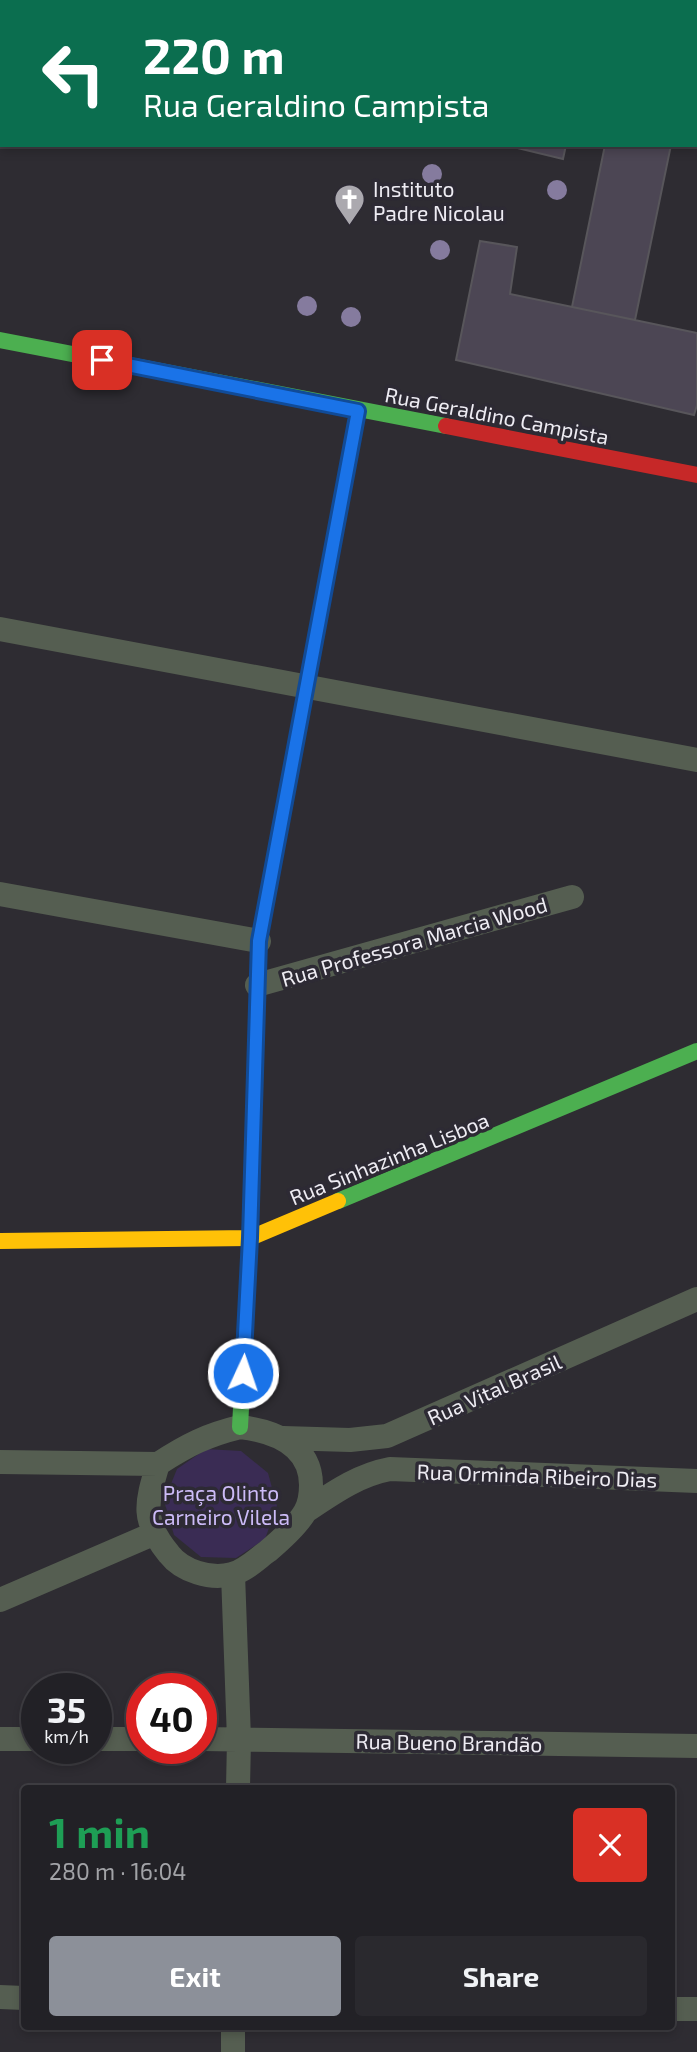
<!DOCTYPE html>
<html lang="en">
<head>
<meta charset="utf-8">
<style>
	:root { --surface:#222126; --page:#2a292e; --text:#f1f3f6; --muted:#a2a3a7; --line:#3f3e43; --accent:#8c9099 }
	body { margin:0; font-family:"Exo 2",sans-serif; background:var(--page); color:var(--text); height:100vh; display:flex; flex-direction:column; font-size:26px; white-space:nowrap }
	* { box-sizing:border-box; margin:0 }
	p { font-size:23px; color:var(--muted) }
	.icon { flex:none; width:38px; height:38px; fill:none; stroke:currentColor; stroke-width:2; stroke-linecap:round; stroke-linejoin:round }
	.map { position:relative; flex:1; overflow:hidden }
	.side { position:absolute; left:21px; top:1785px; width:654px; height:245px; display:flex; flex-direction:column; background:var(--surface); border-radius:7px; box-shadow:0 4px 10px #0003,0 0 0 2px var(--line) }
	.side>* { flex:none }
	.banner { position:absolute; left:0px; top:0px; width:698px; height:147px; box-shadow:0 4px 10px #0003,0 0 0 2px var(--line); background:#0b6e4f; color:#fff; overflow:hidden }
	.speed { position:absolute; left:21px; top:1673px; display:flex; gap:14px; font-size:35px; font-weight:700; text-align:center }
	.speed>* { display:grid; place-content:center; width:91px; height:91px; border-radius:50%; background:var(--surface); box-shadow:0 4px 10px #0003,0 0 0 2px var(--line); line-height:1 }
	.speed small { font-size:18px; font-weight:400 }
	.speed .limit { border:10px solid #d22; background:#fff; color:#111 }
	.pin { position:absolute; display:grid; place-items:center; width:60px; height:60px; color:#fff; margin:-30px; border-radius:14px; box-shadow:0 4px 10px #0006 }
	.me { position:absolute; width:77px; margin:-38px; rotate:3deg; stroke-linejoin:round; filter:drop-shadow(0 0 5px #0008) }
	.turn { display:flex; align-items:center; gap:24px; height:147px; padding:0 28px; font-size:32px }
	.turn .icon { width:91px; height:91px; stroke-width:2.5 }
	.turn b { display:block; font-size:49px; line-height:60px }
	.round { display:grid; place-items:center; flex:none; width:74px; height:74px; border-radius:7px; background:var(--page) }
	.headline { display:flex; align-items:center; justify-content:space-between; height:119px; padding:0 28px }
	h1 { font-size:42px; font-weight:700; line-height:52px; color:#1e9e55 }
	.primary-button { display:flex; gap:14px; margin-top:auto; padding:14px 28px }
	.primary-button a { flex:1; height:80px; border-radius:7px; background:var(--accent); color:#fff; font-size:28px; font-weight:700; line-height:80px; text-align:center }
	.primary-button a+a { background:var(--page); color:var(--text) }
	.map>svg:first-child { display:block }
	.green { fill:#3a2c54 }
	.building { fill:#4c4654; stroke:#58565b; stroke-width:2 }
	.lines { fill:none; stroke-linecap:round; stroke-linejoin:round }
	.street { stroke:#555e51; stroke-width:24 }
	.fast { stroke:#4caf50; stroke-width:16 }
	.slow { stroke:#ffc107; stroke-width:16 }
	.jam { stroke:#c62828; stroke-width:16 }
	.tree { fill:#857b9e }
	.route-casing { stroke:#114b97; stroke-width:18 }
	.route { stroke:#1a73e8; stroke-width:12 }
	.labels { text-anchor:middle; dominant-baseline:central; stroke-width:7; stroke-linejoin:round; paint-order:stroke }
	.poi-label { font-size:21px; fill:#eeecf3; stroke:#2d2a34; text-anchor:start }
	.street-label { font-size:21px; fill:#eeecf3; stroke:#2d2a34 }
	.park-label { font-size:21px; fill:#ccbbf7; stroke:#2d2a34 }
</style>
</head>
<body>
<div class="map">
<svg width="697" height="2052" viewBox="0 0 697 2052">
	<rect width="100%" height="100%" fill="#2e2c32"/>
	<path class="green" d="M 206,1449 L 241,1451 L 268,1473 L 277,1506 L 265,1539 L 236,1558 L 201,1557 L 174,1535 L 164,1501 L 177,1469 Z"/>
	<path class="building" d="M 505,145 L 566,145 L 563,159 Z
		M 605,145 L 671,145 L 635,320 L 572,307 Z
		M 480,241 L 517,247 L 510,294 L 697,333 L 697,405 L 694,415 L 456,360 Z"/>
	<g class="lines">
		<path class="street" d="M 39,0 L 40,2
			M 0,629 L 697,760
			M 0,894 L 259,941
			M 257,985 L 572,897
			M 240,1427 C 274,1431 311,1445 311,1485 C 311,1493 309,1505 305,1512 C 297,1526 281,1540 268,1551 C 258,1558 245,1571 232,1574 C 211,1580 182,1571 169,1554 C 141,1520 146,1504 158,1464 C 187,1445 207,1435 240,1427 Z
			M 283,1438 L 350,1440 L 387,1436 L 697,1299
			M 0,1462 L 158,1464
			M 306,1511 C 333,1493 358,1475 390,1469 L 697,1481
			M 233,1574 L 239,1739 L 238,1788
			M 0,1600 L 153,1534
			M 0,1739 L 37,1739
			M 96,1739 L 142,1739
			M 201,1739 L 697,1746
			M 0,1997 L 24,1998
			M 672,2009 L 697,2009
			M 233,2052 L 233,2026"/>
		<path class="fast" d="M 0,340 L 446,426
			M 338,1201 L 697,1051
			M 240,1427 L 250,1238 L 259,941 L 280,829"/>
		<path class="slow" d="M 280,829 L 358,411
			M 0,1241 L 250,1238 L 338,1201"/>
		<path class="jam" d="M 446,426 L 697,475"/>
	</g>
	<g class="tree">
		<circle cx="432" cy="174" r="10"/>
		<circle cx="557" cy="190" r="10"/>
		<circle cx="440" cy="250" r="10"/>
		<circle cx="307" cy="306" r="10"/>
		<circle cx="351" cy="317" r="10"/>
	</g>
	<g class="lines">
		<defs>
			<path id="route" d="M 102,360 L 358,411 L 259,941 L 250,1238 L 243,1373"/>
		</defs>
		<use href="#route" class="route-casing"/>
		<use href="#route" class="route"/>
	</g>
	<defs>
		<symbol id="church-pin" viewBox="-11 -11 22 30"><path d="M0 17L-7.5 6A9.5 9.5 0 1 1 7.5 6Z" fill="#aba9af" stroke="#2d2a34"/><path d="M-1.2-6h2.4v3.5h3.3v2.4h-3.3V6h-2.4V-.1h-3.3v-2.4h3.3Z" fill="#fff"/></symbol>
	</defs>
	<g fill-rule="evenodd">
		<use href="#church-pin" x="332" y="182" width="35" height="47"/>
	</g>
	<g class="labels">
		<g class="poi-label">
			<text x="373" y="188">Instituto<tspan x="373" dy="24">Padre Nicolau</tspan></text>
		</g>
		<g class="street-label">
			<text transform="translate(497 415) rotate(11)">Rua Geraldino Campista</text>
			<text transform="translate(414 941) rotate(-16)">Rua Professora Marcia Wood</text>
			<text transform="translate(389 1158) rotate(-22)">Rua Sinhazinha Lisboa</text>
			<text transform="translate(494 1389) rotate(-24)">Rua Vital Brasil</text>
			<text transform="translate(537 1475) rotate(2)">Rua Orminda Ribeiro Dias</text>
			<text transform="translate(449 1742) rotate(1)">Rua Bueno Brandão</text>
		</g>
		<g class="park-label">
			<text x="221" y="1492">Praça Olinto<tspan x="221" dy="24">Carneiro Vilela</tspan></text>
		</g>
	</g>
</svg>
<div class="speed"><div>35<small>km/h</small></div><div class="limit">40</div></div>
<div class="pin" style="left:102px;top:360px;background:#d93025"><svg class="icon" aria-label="arrive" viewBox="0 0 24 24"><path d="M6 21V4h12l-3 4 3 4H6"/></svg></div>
<svg class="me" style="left:243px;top:1373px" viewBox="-20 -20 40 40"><circle r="17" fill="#1a73e8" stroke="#fff" stroke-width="3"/><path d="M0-11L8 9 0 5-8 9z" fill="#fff"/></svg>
<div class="banner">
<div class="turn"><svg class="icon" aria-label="left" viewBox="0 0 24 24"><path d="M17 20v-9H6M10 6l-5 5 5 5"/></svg><div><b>220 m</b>Rua Geraldino Campista</div></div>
</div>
<section class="side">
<div class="headline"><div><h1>1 min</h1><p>280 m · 16:04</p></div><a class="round" style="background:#d93025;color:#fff"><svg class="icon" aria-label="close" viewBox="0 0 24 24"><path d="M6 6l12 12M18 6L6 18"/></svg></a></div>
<div class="primary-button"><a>Exit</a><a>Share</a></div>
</section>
</div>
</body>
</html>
